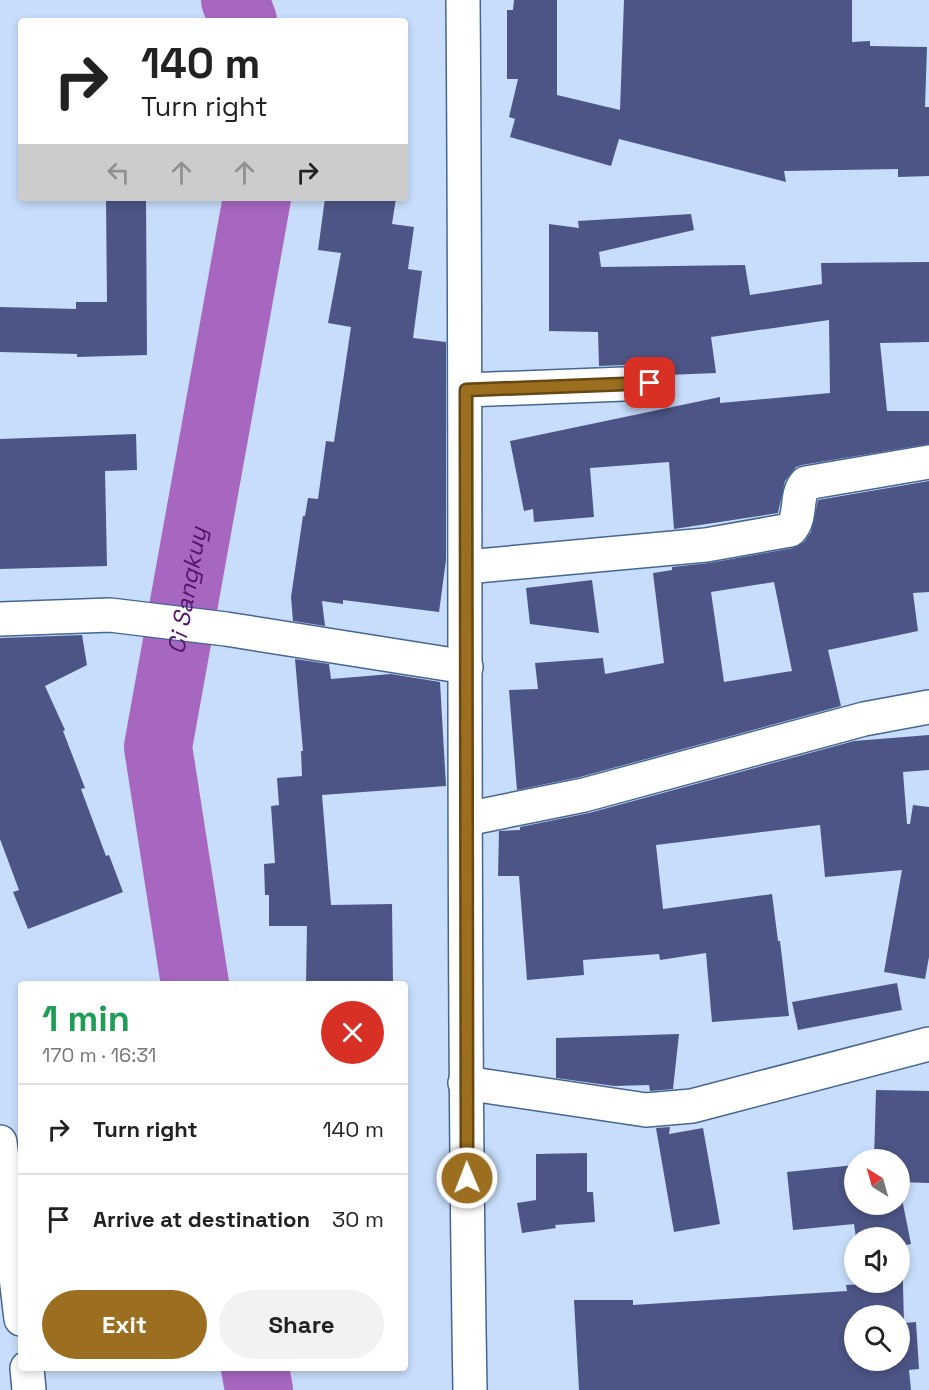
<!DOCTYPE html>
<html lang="en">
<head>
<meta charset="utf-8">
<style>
	:root { --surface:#fff; --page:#f2f2f2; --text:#222; --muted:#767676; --line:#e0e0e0; --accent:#9c6e1f }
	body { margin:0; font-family:"Space Grotesk",sans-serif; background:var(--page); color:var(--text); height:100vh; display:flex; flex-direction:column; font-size:22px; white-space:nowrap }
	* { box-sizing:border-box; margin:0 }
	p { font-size:20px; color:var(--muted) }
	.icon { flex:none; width:33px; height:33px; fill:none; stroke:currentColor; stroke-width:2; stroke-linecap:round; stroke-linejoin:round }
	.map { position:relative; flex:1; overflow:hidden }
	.sheet { position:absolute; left:18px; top:981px; width:390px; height:390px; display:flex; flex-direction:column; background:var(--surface); border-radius:6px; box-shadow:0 3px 9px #0003 }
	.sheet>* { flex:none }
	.banner { position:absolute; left:18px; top:18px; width:390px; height:183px; border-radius:6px; box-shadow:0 3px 9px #0003; background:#fff; color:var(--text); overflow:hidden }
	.needle { width:39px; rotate:323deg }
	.controls { position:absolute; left:844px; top:1149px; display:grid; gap:12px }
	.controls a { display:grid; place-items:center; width:66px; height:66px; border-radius:50%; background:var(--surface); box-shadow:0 3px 9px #0003; font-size:30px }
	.pin { position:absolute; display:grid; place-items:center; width:51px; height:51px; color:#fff; margin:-26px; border-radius:12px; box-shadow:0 3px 9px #0006 }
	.me { position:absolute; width:66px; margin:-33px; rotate:359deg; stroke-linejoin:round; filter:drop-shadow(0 0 4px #0008) }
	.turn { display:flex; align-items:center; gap:21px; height:126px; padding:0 24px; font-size:27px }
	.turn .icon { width:78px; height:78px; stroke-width:2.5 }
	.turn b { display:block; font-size:42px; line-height:51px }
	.lanes { display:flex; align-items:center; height:57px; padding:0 24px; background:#0003; justify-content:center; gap:30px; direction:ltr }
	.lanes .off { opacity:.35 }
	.round { display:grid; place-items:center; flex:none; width:63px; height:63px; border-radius:32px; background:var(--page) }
	.overview { display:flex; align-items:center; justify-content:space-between; height:102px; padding:0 24px }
	h1 { font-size:36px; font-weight:600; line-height:45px; color:#1e9e55 }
	.action { display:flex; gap:12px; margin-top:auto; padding:12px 24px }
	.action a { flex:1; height:69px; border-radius:36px; background:var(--accent); color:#fff; font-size:24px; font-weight:600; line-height:69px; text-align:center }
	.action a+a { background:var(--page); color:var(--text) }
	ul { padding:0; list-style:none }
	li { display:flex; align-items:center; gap:18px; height:90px; padding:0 24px; border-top:2px solid var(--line) }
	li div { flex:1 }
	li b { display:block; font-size:22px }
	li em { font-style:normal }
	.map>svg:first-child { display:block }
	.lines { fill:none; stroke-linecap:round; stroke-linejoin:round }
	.river { stroke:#a767c0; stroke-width:68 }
	.building { fill:#4d5586; fill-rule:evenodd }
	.minor-casing { stroke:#456691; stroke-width:36 }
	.primary-casing { stroke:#456691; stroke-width:36 }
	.minor { stroke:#fff; stroke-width:33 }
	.primary { stroke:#fff; stroke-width:33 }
	.route-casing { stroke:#654814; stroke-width:15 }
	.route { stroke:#9c6e1f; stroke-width:10 }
	.labels { text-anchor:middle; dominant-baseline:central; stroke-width:6; stroke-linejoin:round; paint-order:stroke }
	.water-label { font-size:24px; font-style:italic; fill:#521567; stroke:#c7ddfb }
</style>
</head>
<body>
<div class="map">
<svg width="929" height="1390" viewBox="0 0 929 1390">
	<rect width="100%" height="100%" fill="#c7ddfb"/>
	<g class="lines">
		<g class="river">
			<path d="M 235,0 L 243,21"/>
			<path id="s1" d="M 195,984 L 158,747 L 257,198"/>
			<path d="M 255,1368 L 259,1390"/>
		</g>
	</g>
	<path class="building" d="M 514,0 L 557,0 L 557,95 L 620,110 L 624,0 L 852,0 L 852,42 L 870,41 L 870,46 L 927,47 L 925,107 L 929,107 L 929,176 L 898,177 L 898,169 L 784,171 L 786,182 L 619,139 L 611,166 L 510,137 L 515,119 L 509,117 L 518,79 L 507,79 L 507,10 L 513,10 Z
		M 106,198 L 146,198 L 147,355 L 77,357 L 77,354 L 0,352 L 0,307 L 76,309 L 76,302 L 107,302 Z
		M 325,198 L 396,198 L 392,224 L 414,227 L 408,269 L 422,271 L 413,338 L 446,342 L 446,560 L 439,612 L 343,600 L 343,604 L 322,601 L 325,626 L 293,621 L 291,597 L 303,516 L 305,516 L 308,498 L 318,499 L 326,441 L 334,442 L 351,327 L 328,323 L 341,253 L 318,250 Z
		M 691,214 L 694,230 L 599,252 L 601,267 L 745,265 L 750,295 L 822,284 L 821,263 L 929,262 L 929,342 L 880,343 L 887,411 L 929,411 L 929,444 L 802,465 L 796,467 L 785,481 L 778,513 L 674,529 L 669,462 L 590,468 L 594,517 L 534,522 L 533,509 L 524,511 L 510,441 L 720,397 L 720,403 L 830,393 L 829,320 L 711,337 L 716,373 L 667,375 L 659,367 L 650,364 L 599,366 L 598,332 L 549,331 L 549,224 L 579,228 L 578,221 Z
		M 136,434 L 137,470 L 105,471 L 107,566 L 0,569 L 0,439 Z
		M 929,481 L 929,592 L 913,593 L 918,631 L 828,650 L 841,706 L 580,777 L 517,790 L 509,690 L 538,689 L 535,663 L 603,658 L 605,674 L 664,663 L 653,573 L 672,570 L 672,567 L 709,563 L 793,548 L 804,542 L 811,532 L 818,500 ZM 774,582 L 792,671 L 724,682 L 711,592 Z
		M 592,580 L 599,633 L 530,624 L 526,588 Z
		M 82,635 L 87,665 L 45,686 L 65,730 L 63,731 L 85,788 L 81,789 L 106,856 L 109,855 L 123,892 L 28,929 L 13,892 L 19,890 L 0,839 L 0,638 Z
		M 295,659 L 329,664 L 331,679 L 391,674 L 440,682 L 446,786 L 322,795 L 331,905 L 392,904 L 393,984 L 306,984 L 307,926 L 269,926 L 269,895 L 265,895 L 264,864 L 275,863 L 271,806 L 279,805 L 277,778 L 302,776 L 301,751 L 303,751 Z
		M 929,735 L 929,770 L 903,772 L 907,824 L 910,824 L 913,805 L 929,807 L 929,957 L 925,979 L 884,972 L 902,870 L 825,877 L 820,825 L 656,845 L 663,909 L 772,894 L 778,941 L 780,941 L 789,1016 L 712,1022 L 706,953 L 660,960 L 659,954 L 583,960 L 584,975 L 527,980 L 519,876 L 498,876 L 499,831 L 520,830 L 520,827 L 589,813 L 854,741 Z
		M 897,983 L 902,1010 L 798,1030 L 792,1002 Z
		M 679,1034 L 673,1089 L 650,1091 L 649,1085 L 614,1086 L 556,1078 L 556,1038 Z
		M 876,1090 L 929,1091 L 929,1183 L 900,1182 L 900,1160 L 874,1160 Z
		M 670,1127 L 669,1134 L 703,1128 L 720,1224 L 674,1232 L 656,1128 Z
		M 587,1153 L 587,1192 L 593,1192 L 595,1222 L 555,1225 L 556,1228 L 522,1233 L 517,1203 L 536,1200 L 536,1154 Z
		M 855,1165 L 855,1204 L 900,1204 L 900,1189 L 911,1244 L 902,1246 L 904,1323 L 916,1322 L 919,1369 L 909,1370 L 911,1390 L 579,1390 L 574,1300 L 633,1300 L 633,1305 L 847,1291 L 846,1285 L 900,1282 L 900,1238 L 856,1238 L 854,1224 L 793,1230 L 787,1172 ZM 855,1316 L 900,1316 L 900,1360 L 855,1360 Z"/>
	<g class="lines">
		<defs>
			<path id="minor" d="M 466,390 L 650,383
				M 466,567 L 706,545 L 790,530 C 803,517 794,496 806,483 L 929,462
				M 0,619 L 110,615 L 226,629 L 466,667
				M 466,819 L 584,795 L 864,719 L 929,707
				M 465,1083 L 646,1110 L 692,1106 L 929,1044
				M 0,1142 L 21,1319
				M 27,1368 L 29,1390"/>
			<path id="primary" d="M 463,0 C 467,463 462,927 470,1390"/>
		</defs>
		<use href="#minor" class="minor-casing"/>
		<use href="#primary" class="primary-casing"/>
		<use href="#minor" class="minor"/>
		<use href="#primary" class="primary"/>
	</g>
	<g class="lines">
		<defs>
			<path id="route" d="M 467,1178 L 466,390 L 650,383"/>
		</defs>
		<use href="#route" class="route-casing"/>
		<use href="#route" class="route"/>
	</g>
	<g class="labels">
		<g class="water-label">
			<text stroke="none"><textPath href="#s1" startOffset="399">Ci Sangkuy</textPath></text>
		</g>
	</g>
</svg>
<div class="controls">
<a><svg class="needle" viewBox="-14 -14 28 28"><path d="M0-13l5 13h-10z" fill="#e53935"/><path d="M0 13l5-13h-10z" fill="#767676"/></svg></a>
<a><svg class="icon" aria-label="sound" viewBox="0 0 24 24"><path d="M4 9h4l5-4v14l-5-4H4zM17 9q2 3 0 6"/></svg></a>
<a><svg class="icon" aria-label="search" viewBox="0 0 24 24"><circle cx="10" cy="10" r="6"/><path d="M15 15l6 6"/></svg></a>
</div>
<div class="pin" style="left:650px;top:383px;background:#d93025"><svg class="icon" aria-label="arrive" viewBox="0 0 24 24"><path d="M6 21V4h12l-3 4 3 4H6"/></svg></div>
<svg class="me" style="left:467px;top:1178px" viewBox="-20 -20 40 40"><circle r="17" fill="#9c6e1f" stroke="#fff" stroke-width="3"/><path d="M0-11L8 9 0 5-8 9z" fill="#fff"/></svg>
<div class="banner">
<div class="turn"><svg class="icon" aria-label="right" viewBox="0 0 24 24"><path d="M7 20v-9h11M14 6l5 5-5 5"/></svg><div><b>140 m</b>Turn right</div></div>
<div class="lanes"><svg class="icon off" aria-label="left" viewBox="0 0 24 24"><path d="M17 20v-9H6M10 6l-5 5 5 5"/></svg><svg class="icon off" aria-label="ahead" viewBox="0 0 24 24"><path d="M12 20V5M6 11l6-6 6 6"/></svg><svg class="icon off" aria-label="ahead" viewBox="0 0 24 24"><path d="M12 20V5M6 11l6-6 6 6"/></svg><svg class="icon" aria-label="right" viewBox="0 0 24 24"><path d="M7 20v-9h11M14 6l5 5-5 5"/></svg></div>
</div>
<section class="sheet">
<div class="overview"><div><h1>1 min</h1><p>170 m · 16:31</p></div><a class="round" style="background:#d93025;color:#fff"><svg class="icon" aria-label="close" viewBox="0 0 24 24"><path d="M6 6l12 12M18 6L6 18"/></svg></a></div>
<ul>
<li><svg class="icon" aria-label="right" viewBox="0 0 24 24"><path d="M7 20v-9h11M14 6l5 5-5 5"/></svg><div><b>Turn right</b></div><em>140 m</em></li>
<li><svg class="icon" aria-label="arrive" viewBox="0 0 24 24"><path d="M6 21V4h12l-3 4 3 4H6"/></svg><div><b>Arrive at destination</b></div><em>30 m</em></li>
</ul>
<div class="action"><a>Exit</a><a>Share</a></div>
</section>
</div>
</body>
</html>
